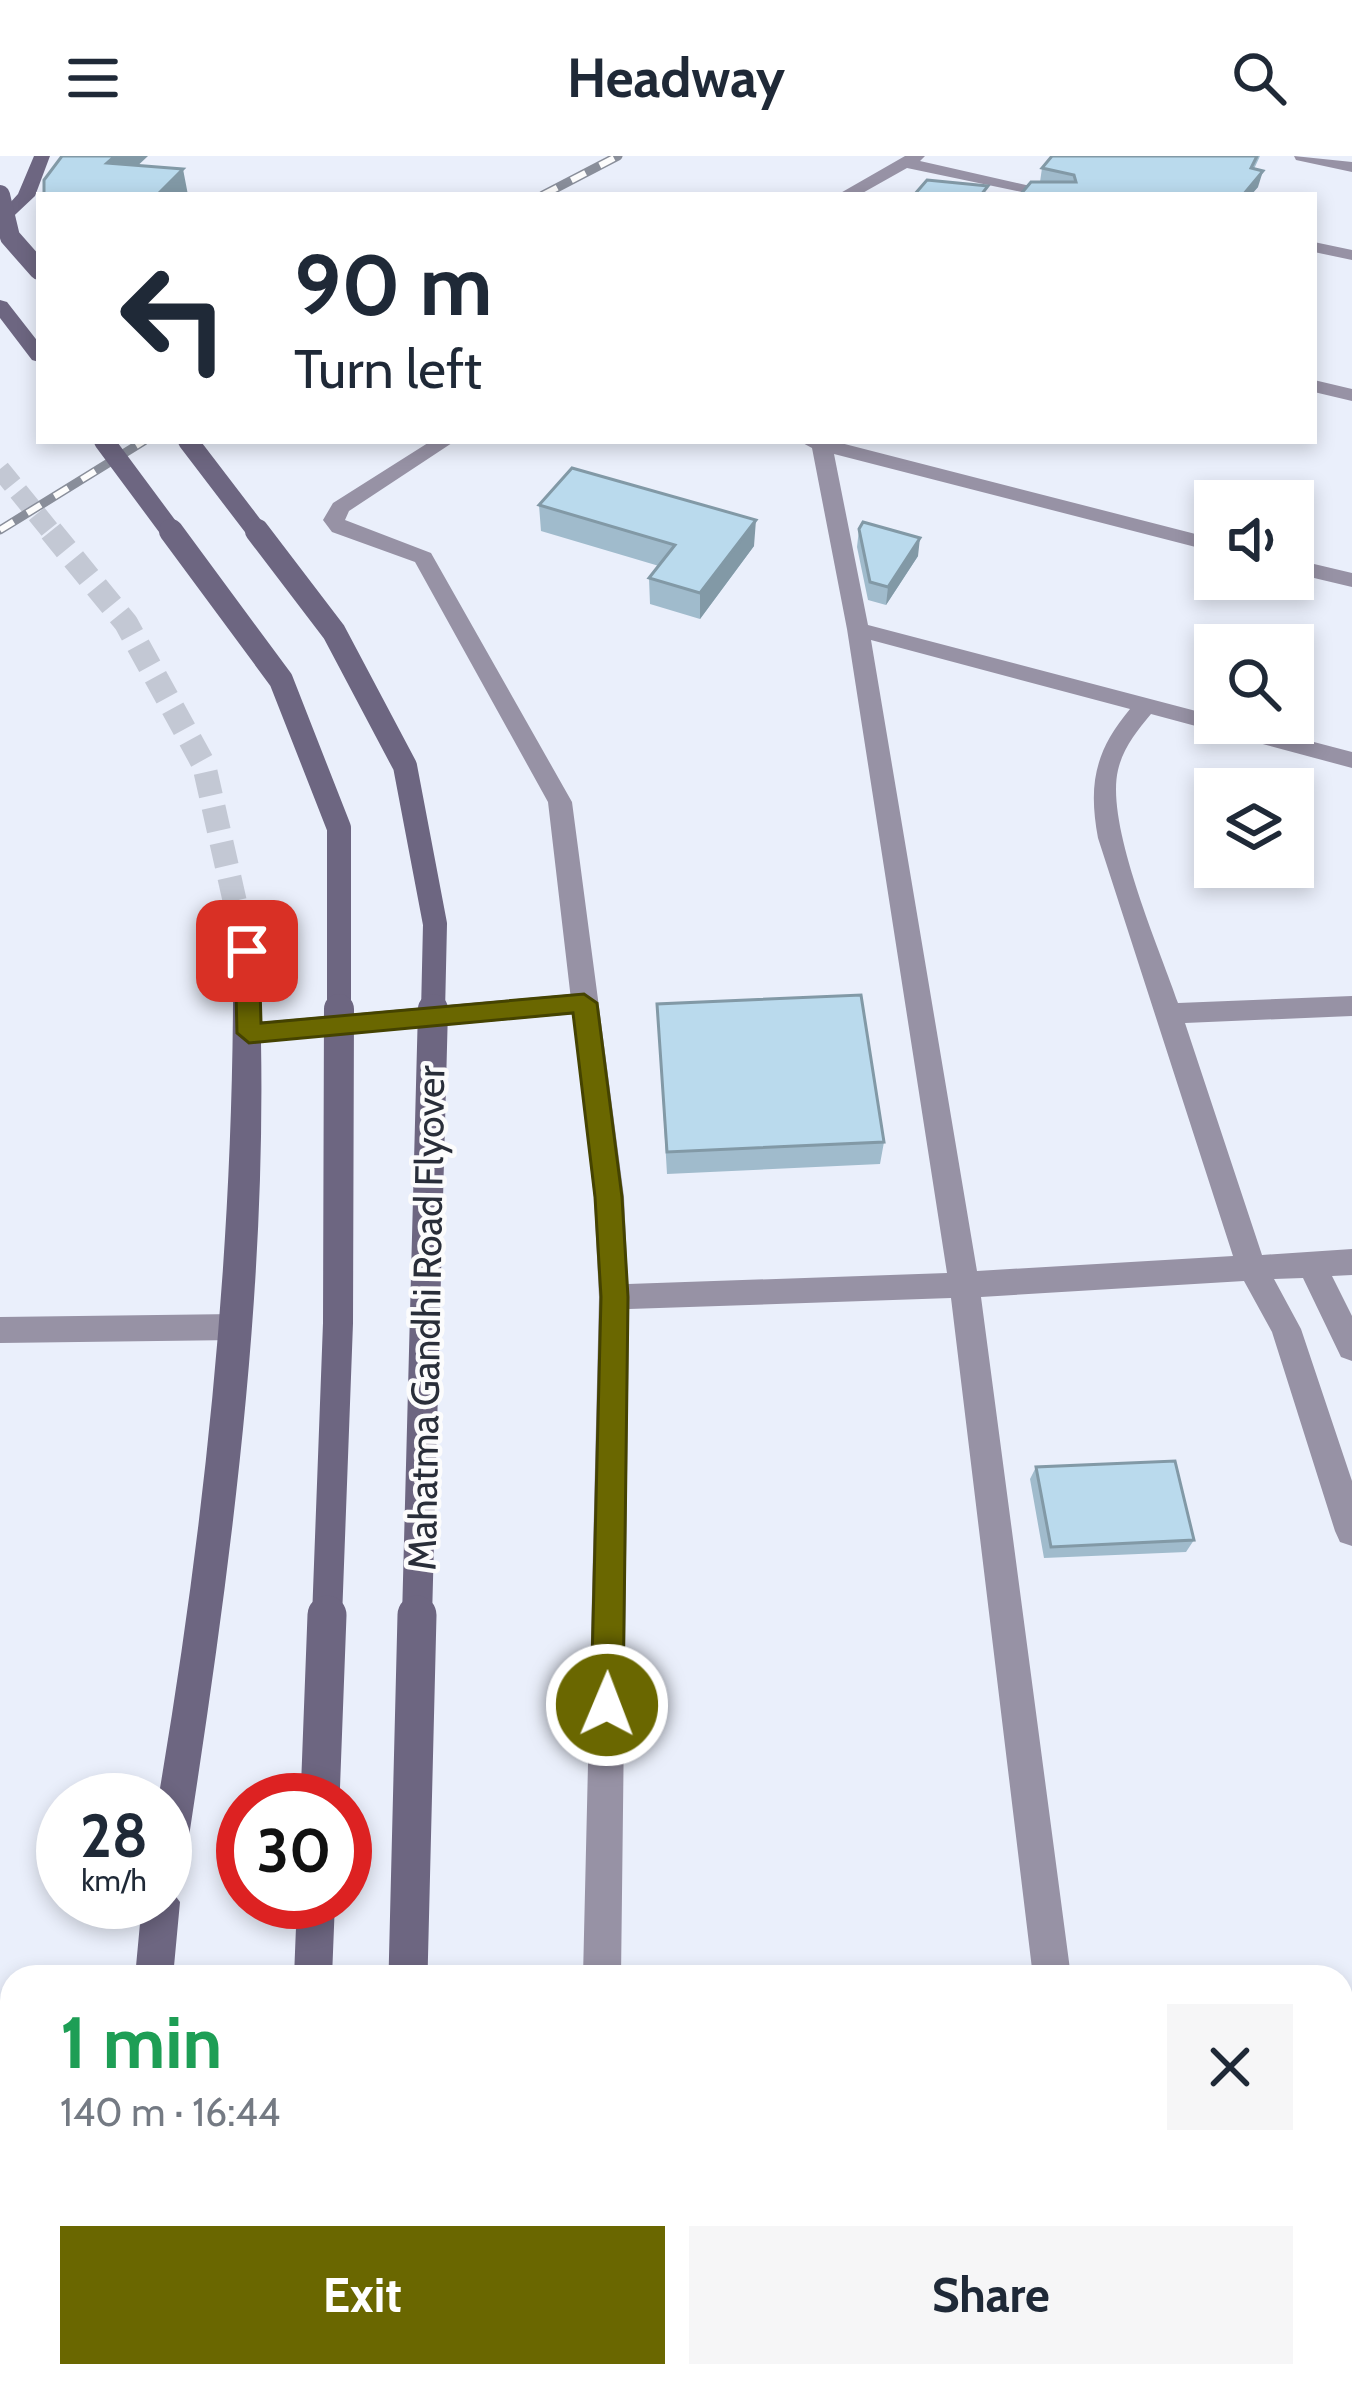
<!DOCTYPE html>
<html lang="en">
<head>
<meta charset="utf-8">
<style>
	:root { --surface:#fff; --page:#f6f6f7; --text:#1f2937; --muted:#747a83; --accent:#6a6700 }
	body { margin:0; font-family:Cabin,sans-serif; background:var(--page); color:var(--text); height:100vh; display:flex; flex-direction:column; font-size:45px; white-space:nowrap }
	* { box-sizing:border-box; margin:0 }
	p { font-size:39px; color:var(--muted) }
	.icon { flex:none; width:66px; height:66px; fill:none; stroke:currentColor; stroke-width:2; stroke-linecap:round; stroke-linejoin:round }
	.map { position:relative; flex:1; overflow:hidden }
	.drawer { position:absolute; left:0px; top:1809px; width:1353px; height:423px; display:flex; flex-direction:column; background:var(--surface); border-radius:36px 36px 0 0; box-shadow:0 6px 18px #0003 }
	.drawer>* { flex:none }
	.hud { position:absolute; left:36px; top:36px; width:1281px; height:252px; border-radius:0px; box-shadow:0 6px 18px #0003; background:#fff; color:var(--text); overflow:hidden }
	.tools { position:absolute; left:1194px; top:324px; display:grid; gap:24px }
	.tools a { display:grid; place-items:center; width:120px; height:120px; border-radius:0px; background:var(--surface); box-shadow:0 6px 18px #0003; font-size:60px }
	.speed { position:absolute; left:36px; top:1617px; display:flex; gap:24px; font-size:60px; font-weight:700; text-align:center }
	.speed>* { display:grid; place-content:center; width:156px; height:156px; border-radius:50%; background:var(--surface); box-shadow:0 6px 18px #0003; line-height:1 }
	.speed small { font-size:30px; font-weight:400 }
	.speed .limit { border:18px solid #d22; background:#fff; color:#111 }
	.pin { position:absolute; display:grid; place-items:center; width:102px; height:102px; color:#fff; margin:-51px; border-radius:24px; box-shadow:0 6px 18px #0006 }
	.me { position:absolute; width:132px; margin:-66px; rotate:1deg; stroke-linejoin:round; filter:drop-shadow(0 0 9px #0008) }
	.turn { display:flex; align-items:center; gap:42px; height:252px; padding:0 60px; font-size:54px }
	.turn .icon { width:156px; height:156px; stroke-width:2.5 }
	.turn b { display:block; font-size:84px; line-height:102px }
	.round { display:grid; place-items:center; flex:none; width:126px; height:126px; border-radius:0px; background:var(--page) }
	.headline { display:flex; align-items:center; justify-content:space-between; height:204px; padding:0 60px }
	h1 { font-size:72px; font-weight:800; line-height:90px; color:#1e9e55 }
	.button { display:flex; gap:24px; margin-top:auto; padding:24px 60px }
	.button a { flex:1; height:138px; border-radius:0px; background:var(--accent); color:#fff; font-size:48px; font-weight:800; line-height:138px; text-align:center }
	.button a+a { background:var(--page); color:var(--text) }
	header { display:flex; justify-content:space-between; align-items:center; height:156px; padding:0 60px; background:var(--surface); font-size:54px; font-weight:800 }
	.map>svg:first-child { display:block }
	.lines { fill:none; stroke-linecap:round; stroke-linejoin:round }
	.secondary-tunnel-far1 { stroke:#c3c8d4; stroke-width:20; stroke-dasharray:20 9; stroke-linecap:butt }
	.secondary-tunnel { stroke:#c3c8d4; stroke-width:24; stroke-dasharray:24 12; stroke-linecap:butt }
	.street { fill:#9792a5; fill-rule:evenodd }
	.secondary { fill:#6d6681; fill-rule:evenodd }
	.rail-casing { stroke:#898e9a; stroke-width:9 }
	.rail { stroke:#fcfcfc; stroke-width:6; stroke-dasharray:16; stroke-linecap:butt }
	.secondary-bridge-far3 { stroke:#6d6681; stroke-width:20 }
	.secondary-bridge-far2 { stroke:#6d6681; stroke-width:24 }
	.secondary-bridge-far1 { stroke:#6d6681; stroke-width:30 }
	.secondary-bridge { stroke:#6d6681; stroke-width:39 }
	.wall { fill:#a0bbcc }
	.shaded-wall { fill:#8299a6 }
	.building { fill:#badaed; stroke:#8299a6; stroke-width:3 }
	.route { fill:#6a6700; stroke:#454300; stroke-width:3 }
	.labels { text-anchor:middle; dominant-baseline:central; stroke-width:9; stroke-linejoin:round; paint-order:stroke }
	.street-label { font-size:39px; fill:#292e39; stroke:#fcfcfc }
</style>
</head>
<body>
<header><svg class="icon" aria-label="menu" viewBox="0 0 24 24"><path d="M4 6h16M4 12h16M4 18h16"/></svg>Headway<svg class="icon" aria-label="search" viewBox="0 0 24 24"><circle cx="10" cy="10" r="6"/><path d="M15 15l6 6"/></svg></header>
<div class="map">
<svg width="1352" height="2230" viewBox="0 0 1352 2230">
	<rect width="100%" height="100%" fill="#eaeffb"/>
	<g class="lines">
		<path class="secondary-tunnel-far1" d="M 0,313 L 53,378"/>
		<path class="secondary-tunnel" d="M 51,375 L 126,467 L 204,609 L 246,795"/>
		<path class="street" d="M 905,0 L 925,0 L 920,5 L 1070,39 L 1036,39 L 907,12 L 859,39 L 837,39 Z
			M 1294,0 L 1352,6 L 1352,16 L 1296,4 Z
			M 1314,86 L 1352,94 L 1352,104 L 1314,96 Z
			M 1314,224 L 1352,233 L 1352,245 L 1314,236 Z
			M 431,285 L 455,285 L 349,355 L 345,364 L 431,397 L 572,646 L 624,1041 L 628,1128 L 947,1117 L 847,473 L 812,292 L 799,285 L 833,285 L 1215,383 L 1215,396 L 834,298 L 868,469 L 1215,560 L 1215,567 L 1242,567 L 1352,596 L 1352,612 L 1151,558 C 1137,575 1123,592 1118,614 C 1105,669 1159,791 1178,847 L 1352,840 L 1352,860 L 1185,867 L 1262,1099 L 1352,1093 L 1352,1119 L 1332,1120 L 1352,1160 L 1352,1205 L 1341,1201 L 1303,1122 L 1274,1123 L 1301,1173 L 1352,1325 L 1352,1390 L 1340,1386 L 1335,1375 L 1272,1176 L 1244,1125 L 981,1141 L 1071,1821 L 1033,1821 L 951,1142 L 629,1153 L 621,1821 L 583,1821 L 599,1141 L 594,1041 L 548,646 L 415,406 L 332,376 L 323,364 L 333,347 ZM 871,484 L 1130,553 C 1095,595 1088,628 1098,682 L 1233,1100 L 977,1115 Z
			M 1293,403 L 1352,417 L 1352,431 L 1293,417 Z
			M 236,1158 L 247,1162 L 251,1171 L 247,1180 L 236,1184 L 0,1187 L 0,1161 Z
			M 1341,2029 L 1352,2034 L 1352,2078 L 1341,2073 Z
			M 572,2220 L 616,2220 L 616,2230 L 572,2230 Z"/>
		<path class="secondary" d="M 34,0 L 50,0 L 35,40 L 0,73 L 0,58 L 18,38 Z
			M 0,144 L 7,146 L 39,187 L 39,206 L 32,204 L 0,162 Z
			M 246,785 L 259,795 L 260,866 L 584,837 L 597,847 L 584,857 L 261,886 C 266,1163 226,1440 184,1713 L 178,1726 L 168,1730 L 180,1746 L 173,1821 L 135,1821 L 142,1746 L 165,1746 L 165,1644 L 158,1644 C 206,1362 235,1081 233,795 Z
			M 297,1746 L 335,1746 L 332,1821 L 294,1821 Z
			M 92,2220 L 136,2220 L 135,2230 L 91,2230 Z
			M 273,2220 L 317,2220 L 317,2230 L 273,2230 Z
			M 375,2220 L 419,2220 L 419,2230 L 375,2230 Z"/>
		<defs>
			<path id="rail" d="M 543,39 L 618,0
				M 0,374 L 144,285"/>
		</defs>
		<use href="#rail" class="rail-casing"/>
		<use href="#rail" class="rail"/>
		<path class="secondary-bridge-far3" d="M 0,39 L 10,81 L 39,114
			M 104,285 L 173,378
			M 188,285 L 259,378"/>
		<path class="secondary-bridge-far2" d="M 171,375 L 281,524 L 339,672 L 339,856
			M 257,375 L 334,476 L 405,610 L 435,768 L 433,856"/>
		<path class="secondary-bridge-far1" d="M 327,1462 L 338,1167 L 339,853
			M 417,1462 L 433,853"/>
		<path class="secondary-bridge" d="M 320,1644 L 327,1459
			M 408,1821 L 417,1459"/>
	</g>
	<path class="wall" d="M 1052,0 L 1260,0 L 1254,13 L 1258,31 L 1251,39 L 1020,39 L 1040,26 L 1042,12 Z
		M 539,349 L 754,390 L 700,463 L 650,448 L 649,422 L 659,410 L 541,375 Z
		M 859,373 L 918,400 L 886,449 L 868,444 L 857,391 Z
		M 657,848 L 884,986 L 880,1008 L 667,1018 Z
		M 1036,1311 L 1194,1384 L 1186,1396 L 1044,1402 L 1030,1323 Z"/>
	<path class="shaded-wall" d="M 115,0 L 148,0 L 114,32 L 107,7 Z
		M 183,13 L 188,39 L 157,39 Z
		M 1263,15 L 1258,31 L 1251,39 L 1243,39 Z
		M 756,364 L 754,390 L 700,463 L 700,437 Z
		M 920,382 L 918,400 L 886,449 L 888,431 Z"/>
	<path class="building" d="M 62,0 L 115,0 L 107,7 L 183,13 L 157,39 L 44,39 L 44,24 Z
		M 1052,0 L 1257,0 L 1251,12 L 1263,15 L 1243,39 L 1020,39 L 1031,26 L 1076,26 L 1074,19 L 1042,12 Z
		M 927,24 L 988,30 L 981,39 L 914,39 Z
		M 572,312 L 756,364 L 700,437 L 649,422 L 675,389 L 539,349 Z
		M 863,366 L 920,382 L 888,431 L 870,426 L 859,373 Z
		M 861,839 L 884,986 L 667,996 L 657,848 Z
		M 1175,1305 L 1194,1384 L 1051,1391 L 1036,1311 Z"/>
	<path class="route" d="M 247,786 L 259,795 L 261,867 L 584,838 L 597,847 L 622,1041 L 628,1141 L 623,1549 L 618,1560 L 607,1565 L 596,1560 L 591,1549 L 601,1141 L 595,1041 L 573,857 L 249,887 L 237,877 L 235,795 Z"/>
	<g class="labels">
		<g class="street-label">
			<text transform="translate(426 1162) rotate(-89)">Mahatma Gandhi Road Flyover</text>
		</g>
	</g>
</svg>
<div class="tools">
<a><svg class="icon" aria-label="sound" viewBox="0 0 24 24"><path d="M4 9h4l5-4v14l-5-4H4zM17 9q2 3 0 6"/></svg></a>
<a><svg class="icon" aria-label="search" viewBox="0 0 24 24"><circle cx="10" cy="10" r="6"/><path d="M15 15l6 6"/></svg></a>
<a><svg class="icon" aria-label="layers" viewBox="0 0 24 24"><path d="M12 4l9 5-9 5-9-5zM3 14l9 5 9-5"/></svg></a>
</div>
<div class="speed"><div>28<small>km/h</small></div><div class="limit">30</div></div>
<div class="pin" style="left:247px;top:795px;background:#d93025"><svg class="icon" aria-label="arrive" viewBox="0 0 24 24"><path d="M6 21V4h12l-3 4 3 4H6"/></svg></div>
<svg class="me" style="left:607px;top:1549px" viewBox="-20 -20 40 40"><circle r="17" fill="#6a6700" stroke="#fff" stroke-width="3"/><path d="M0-11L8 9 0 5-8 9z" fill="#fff"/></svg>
<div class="hud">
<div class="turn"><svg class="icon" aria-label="left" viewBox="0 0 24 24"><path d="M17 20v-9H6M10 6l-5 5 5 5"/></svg><div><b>90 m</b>Turn left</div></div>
</div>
<section class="drawer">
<div class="headline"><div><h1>1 min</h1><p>140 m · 16:44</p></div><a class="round"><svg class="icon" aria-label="close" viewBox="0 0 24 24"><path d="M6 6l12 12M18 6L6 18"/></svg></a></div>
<div class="button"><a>Exit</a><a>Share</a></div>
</section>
</div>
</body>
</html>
